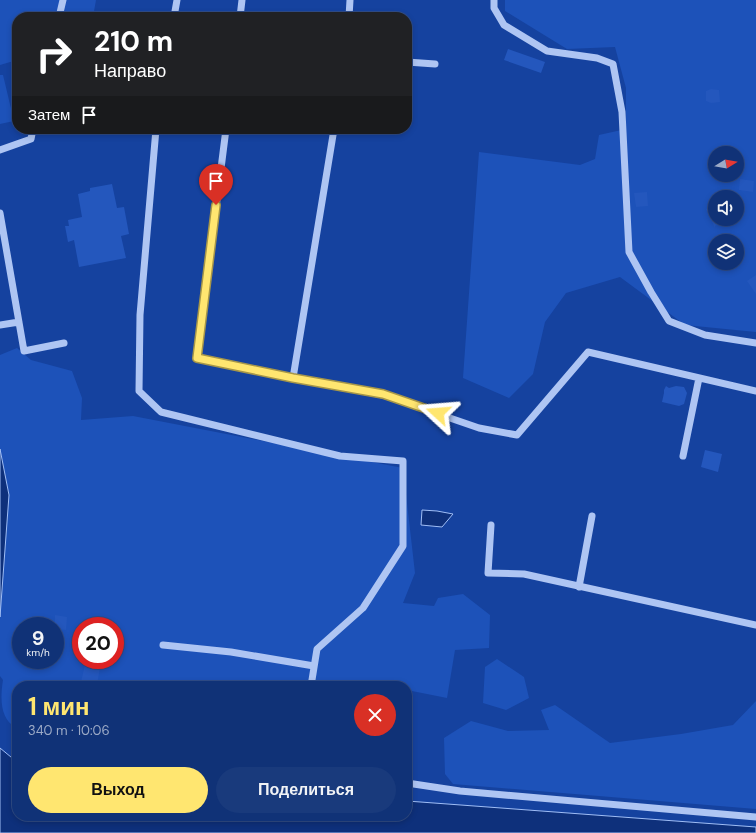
<!DOCTYPE html>
<html lang="ru">
<head>
<meta charset="utf-8">
<style>
	:root { --surface:#103277; --page:#193a7c; --text:#f1f3f6; --muted:#9caac6; --line:#304d89; --accent:#ffe670 }
	body { margin:0; font-family:"DM Sans",sans-serif; background:var(--page); color:var(--text); height:100vh; display:flex; flex-direction:column; font-size:15px; white-space:nowrap }
	* { box-sizing:border-box; margin:0 }
	p { font-size:13px; color:var(--muted) }
	.icon { flex:none; width:22px; height:22px; fill:none; stroke:currentColor; stroke-width:2; stroke-linecap:round; stroke-linejoin:round }
	.map { position:relative; flex:1; overflow:hidden }
	.details { position:absolute; left:12px; top:681px; width:400px; height:140px; display:flex; flex-direction:column; background:var(--surface); border-radius:16px; box-shadow:0 2px 6px #0003,0 0 0 1px var(--line) }
	.details>* { flex:none }
	.hud { position:absolute; left:12px; top:12px; width:400px; height:122px; border-radius:16px; box-shadow:0 2px 6px #0003,0 0 0 1px var(--line); background:#202124; color:#fff; overflow:hidden }
	.needle { width:26px; rotate:79deg }
	.fabs { position:absolute; left:708px; top:146px; display:grid; gap:8px }
	.fabs a { display:grid; place-items:center; width:36px; height:36px; border-radius:50%; background:var(--surface); box-shadow:0 2px 6px #0003,0 0 0 1px var(--line); font-size:20px }
	.speed { position:absolute; left:12px; top:617px; display:flex; gap:8px; font-size:20px; font-weight:700; text-align:center }
	.speed>* { display:grid; place-content:center; width:52px; height:52px; border-radius:50%; background:var(--surface); box-shadow:0 2px 6px #0003,0 0 0 1px var(--line); line-height:1 }
	.speed small { font-size:10px; font-weight:400 }
	.speed .limit { border:6px solid #d22; background:#fff; color:#111 }
	.pin { position:absolute; display:grid; place-items:center; width:34px; height:34px; color:#fff; margin:-41px -17px; border-radius:50% 50% 50% 0; rotate:-45deg; box-shadow:0 0 4px #0007 }
	.pin .icon { rotate:45deg }
	.me { position:absolute; width:44px; margin:-22px; rotate:289deg; stroke-linejoin:round; filter:drop-shadow(0 0 3px #0008) }
	.turn { display:flex; align-items:center; gap:14px; height:84px; padding:0 16px; font-size:18px }
	.turn .icon { width:52px; height:52px; stroke-width:2.5 }
	.turn b { display:block; font-size:28px; line-height:34px }
	.then { display:flex; align-items:center; height:38px; padding:0 16px; background:#0003; gap:8px; font-size:15px }
	.round { display:grid; place-items:center; flex:none; width:42px; height:42px; border-radius:21px; background:var(--page) }
	.overview { display:flex; align-items:center; justify-content:space-between; height:68px; padding:0 16px }
	h1 { font-size:24px; font-weight:700; line-height:30px; color:var(--accent) }
	.cta { display:flex; gap:8px; margin-top:auto; padding:8px 16px }
	.cta a { flex:1; height:46px; border-radius:24px; background:var(--accent); color:#111; font-size:16px; font-weight:700; line-height:46px; text-align:center }
	.cta a+a { background:var(--page); color:var(--text) }
	.map>svg:first-child { display:block }
	.green { fill:#1d52b9; fill-rule:evenodd }
	.water { fill:#0e307b; stroke:#a0bef6 }
	.building { fill:#2457bd }
	.lines { fill:none; stroke-linecap:round; stroke-linejoin:round }
	.minor { stroke:#aec5f3; stroke-width:7 }
	.route-casing { stroke:#a69649; stroke-width:10 }
	.route { stroke:#ffe670; stroke-width:7 }
</style>
</head>
<body>
<div class="map">
<svg width="756" height="833" viewBox="0 0 756 833">
	<rect width="100%" height="100%" fill="#15429f"/>
	<path class="green" d="M 0,0 L 96,0 L 93,17 L 17,17 L 17,60 L 0,65 Z
		M 505,0 L 756,0 L 756,332 L 685,325 L 620,277 L 566,293 L 545,322 L 533,374 L 509,398 L 463,378 L 479,152 L 580,165 L 595,159 L 599,135 L 626,129 L 626,88 L 615,47 L 567,49 L 505,11 ZM 715,153 L 737,153 L 737,175 L 715,175 ZM 715,197 L 737,197 L 737,219 L 715,219 ZM 715,241 L 737,241 L 737,263 L 715,263 Z
		M 0,75 L 3,75 L 14,121 L 0,124 Z
		M 17,348 L 31,360 L 72,371 L 82,398 L 81,420 L 133,416 L 403,468 L 415,573 L 403,603 L 434,606 L 438,598 L 463,594 L 490,615 L 489,648 L 455,650 L 447,698 L 407,690 L 407,686 L 17,686 L 17,728 C 0,720 0,699 3,680 L 0,676 L 0,617 L 9,495 L 0,449 L 0,355 ZM 21,626 L 55,626 L 55,660 L 21,660 ZM 81,626 L 115,626 L 115,660 L 81,660 Z
		M 497,659 L 524,677 L 529,698 L 506,710 L 483,703 L 485,667 Z
		M 756,701 L 756,809 L 453,784 L 445,774 L 444,738 L 471,721 L 508,731 L 549,730 L 541,710 L 555,705 L 610,743 L 681,734 L 733,725 Z"/>
	<path class="water" d="M 0,449 L 9,495 L 0,617 Z
		M 422,510 L 437,511 L 453,514 L 442,527 L 421,525 Z
		M 0,748 L 17,762 L 17,816 L 407,816 L 407,801 L 756,827 L 756,833 L 0,833 Z"/>
	<path class="building" d="M 508,49 L 545,62 L 541,73 L 504,60 Z
		M 711,89 L 719,90 L 720,102 L 711,103 L 706,101 L 706,91 Z
		M 740,179 L 754,181 L 753,192 L 739,190 Z
		M 112,184 L 117,208 L 124,207 L 129,234 L 121,236 L 126,258 L 79,267 L 74,240 L 68,242 L 65,226 L 69,226 L 68,220 L 82,217 L 78,194 L 90,191 L 90,188 Z
		M 647,192 L 648,206 L 636,207 L 634,193 Z
		M 715,204 L 715,219 L 730,219 L 715,226 L 715,228 L 706,209 Z
		M 756,275 L 756,294 L 747,281 Z
		M 666,386 L 669,388 L 676,386 L 684,387 L 687,393 L 684,404 L 679,406 L 662,402 L 664,393 L 664,390 Z
		M 705,450 L 722,454 L 718,472 L 701,467 Z
		M 55,615 L 67,617 L 66,630 L 55,629 Z
		M 86,660 L 101,662 L 97,685 L 81,682 Z"/>
	<g class="lines">
		<path class="minor" d="M 494,0 L 494,8 L 504,25 L 547,51 L 597,58 L 613,64 L 622,112 L 629,252 L 651,292 L 669,321 L 705,335 L 756,343
			M 59,17 L 63,0
			M 174,17 L 177,0
			M 240,17 L 242,0
			M 349,17 L 350,0
			M 407,62 L 435,64
			M 156,129 L 140,315 L 139,391 L 161,412 L 340,456 L 403,461 L 403,546 L 363,608 L 317,649 L 311,686
			M 226,129 L 197,358 L 293,378 L 383,395 L 479,428 L 517,435 L 588,352 L 756,391
			M 0,150 L 31,139 L 33,129
			M 0,213 L 24,351 L 64,343
			M 0,325 L 19,322
			M 293,378 L 334,129
			M 683,456 L 699,378
			M 491,525 L 488,573 L 524,574 L 756,625
			M 579,587 L 592,516
			M 163,645 L 231,652 L 314,666
			M 407,783 L 460,791 L 756,817"/>
	</g>
	<g class="lines">
		<defs>
			<path id="route" d="M 216,205 L 197,358 L 293,378 L 383,394 L 438,413"/>
		</defs>
		<use href="#route" class="route-casing"/>
		<use href="#route" class="route"/>
	</g>
</svg>
<div class="fabs">
<a><svg class="needle" viewBox="-14 -14 28 28"><path d="M0-13l5 13h-10z" fill="#e53935"/><path d="M0 13l5-13h-10z" fill="#9caac6"/></svg></a>
<a><svg class="icon" aria-label="sound" viewBox="0 0 24 24"><path d="M4 9h4l5-4v14l-5-4H4zM17 9q2 3 0 6"/></svg></a>
<a><svg class="icon" aria-label="layers" viewBox="0 0 24 24"><path d="M12 4l9 5-9 5-9-5zM3 14l9 5 9-5"/></svg></a>
</div>
<div class="speed"><div>9<small>km/h</small></div><div class="limit">20</div></div>
<div class="pin" style="left:216px;top:205px;background:#d93025"><svg class="icon" aria-label="arrive" viewBox="0 0 24 24"><path d="M6 21V4h12l-3 4 3 4H6"/></svg></div>
<svg class="me" style="left:438px;top:413px" viewBox="-20 -20 40 40"><path d="M0-17L14 15 0 8-14 15z" fill="#ffe670" stroke="#fff" stroke-width="4"/></svg>
<div class="hud">
<div class="turn"><svg class="icon" aria-label="right" viewBox="0 0 24 24"><path d="M7 20v-9h11M14 6l5 5-5 5"/></svg><div><b>210 m</b>Направо</div></div>
<div class="then">Затем<svg class="icon" aria-label="arrive" viewBox="0 0 24 24"><path d="M6 21V4h12l-3 4 3 4H6"/></svg></div>
</div>
<section class="details">
<div class="overview"><div><h1>1 мин</h1><p>340 m · 10:06</p></div><a class="round" style="background:#d93025;color:#fff"><svg class="icon" aria-label="close" viewBox="0 0 24 24"><path d="M6 6l12 12M18 6L6 18"/></svg></a></div>
<div class="cta"><a>Выход</a><a>Поделиться</a></div>
</section>
</div>
</body>
</html>
